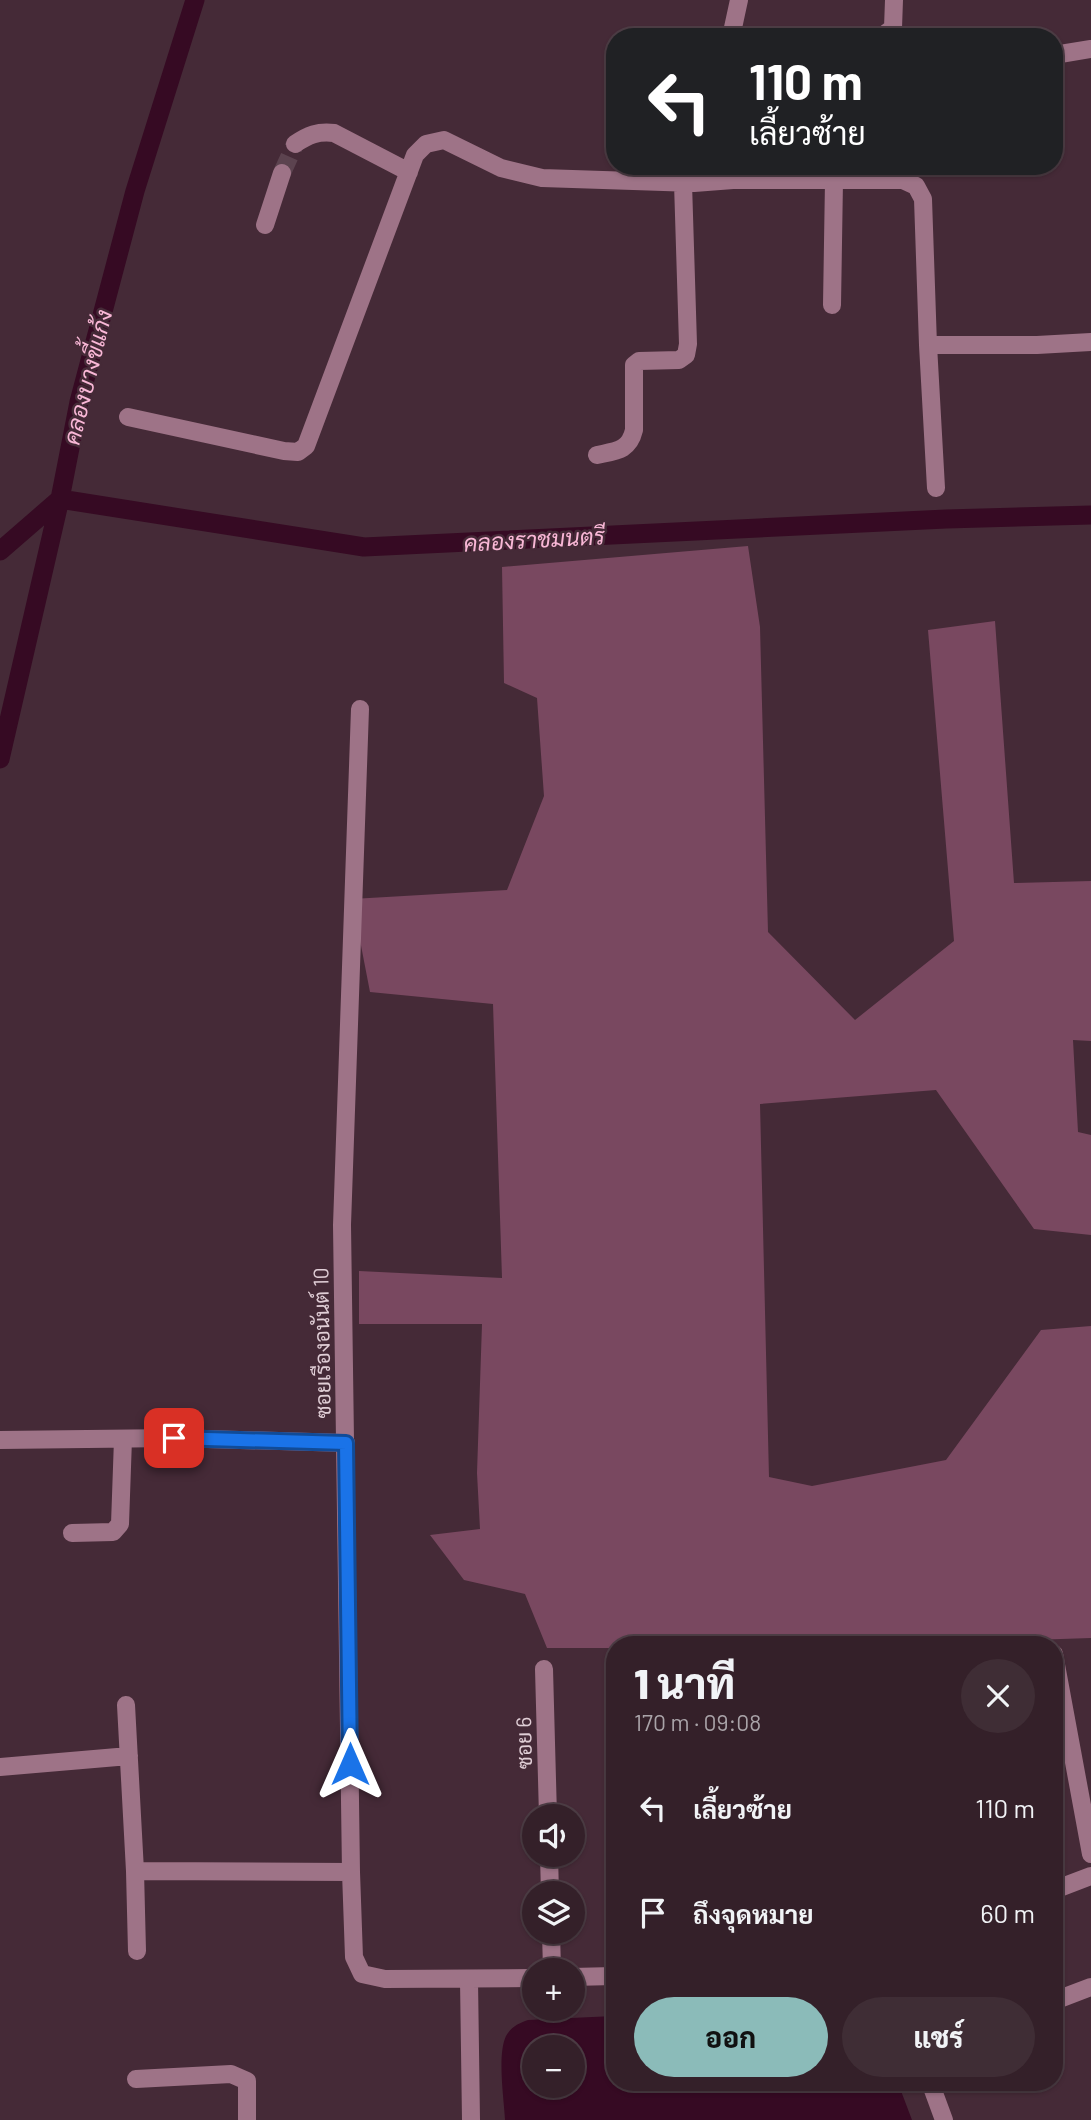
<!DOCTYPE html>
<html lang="th">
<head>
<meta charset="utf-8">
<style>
	:root { --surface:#342029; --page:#3f2d35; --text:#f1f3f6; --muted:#a9a3a8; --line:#4e3e46; --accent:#8bbbb9 }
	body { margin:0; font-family:Barlow,Sarabun,sans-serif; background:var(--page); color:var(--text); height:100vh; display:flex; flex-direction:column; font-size:26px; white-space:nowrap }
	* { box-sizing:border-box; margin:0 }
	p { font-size:23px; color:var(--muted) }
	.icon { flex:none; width:38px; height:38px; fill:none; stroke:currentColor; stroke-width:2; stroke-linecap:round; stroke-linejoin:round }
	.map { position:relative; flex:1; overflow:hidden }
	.drawer { position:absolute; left:606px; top:1636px; width:457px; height:455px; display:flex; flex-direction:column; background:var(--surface); border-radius:28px; box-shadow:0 2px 5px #0004,0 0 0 2px var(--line) }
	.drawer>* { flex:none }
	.top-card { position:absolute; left:606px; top:28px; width:457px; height:147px; border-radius:28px; box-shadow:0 2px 5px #0004,0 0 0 2px var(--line); background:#202124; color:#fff; overflow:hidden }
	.buttons { position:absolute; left:522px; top:1804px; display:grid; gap:14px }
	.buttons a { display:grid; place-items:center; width:63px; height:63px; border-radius:50%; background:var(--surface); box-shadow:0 2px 5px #0004,0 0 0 2px var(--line); font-size:35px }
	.pin { position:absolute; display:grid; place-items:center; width:60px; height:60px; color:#fff; margin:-30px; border-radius:14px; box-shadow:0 4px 10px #0006 }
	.me { position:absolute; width:77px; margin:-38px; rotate:0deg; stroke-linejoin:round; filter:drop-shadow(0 0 5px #0008) }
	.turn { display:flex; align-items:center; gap:24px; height:147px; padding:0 28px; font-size:32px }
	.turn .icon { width:91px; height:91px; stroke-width:2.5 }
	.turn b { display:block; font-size:49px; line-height:60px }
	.round { display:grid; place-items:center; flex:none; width:74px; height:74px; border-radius:37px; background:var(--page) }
	.overview { display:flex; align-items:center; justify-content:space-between; height:119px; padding:0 28px }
	h1 { font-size:42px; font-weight:800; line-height:52px }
	.cta { display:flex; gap:14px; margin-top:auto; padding:14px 28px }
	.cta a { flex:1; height:80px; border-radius:42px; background:var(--accent); color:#111; font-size:28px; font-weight:800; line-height:80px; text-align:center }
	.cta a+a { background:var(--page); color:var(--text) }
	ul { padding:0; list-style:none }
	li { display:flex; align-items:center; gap:21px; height:105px; padding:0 28px }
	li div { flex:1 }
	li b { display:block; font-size:26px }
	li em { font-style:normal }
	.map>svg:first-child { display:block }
	.green { fill:#794860 }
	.water { fill:#360a23; fill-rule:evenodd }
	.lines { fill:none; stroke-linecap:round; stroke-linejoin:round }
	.canal { stroke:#360a23; stroke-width:19 }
	.minor-tunnel { stroke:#5c434f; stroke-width:18; stroke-dasharray:18 9; stroke-linecap:butt }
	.minor { stroke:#9e7387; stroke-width:18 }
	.route-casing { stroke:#114b97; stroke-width:18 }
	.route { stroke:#1a73e8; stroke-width:12 }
	.labels { text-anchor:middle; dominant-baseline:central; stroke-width:5; stroke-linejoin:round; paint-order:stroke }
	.street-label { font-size:21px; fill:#e0ced6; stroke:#452a37 }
	.water-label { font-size:23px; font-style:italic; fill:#f9b7d6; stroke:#452a37 }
</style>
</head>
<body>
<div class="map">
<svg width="1091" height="2120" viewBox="0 0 1091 2120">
	<rect width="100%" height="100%" fill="#452a37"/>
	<path class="green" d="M 748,546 L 760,627 L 768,932 L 855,1020 L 954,941 L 928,630 L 995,621 L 1014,883 L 1091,881 L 1091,1041 L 1073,1040 L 1078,1132 L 1091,1135 L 1091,1235 L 1034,1229 L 936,1090 L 760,1104 L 769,1477 L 812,1486 L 946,1460 L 1041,1330 L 1091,1326 L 1091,1638 L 889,1645 L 614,1645 L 614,1648 L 547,1648 L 525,1594 L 464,1580 L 430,1535 L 480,1529 L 477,1473 L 482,1324 L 359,1324 L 359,1271 L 502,1278 L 493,1004 L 370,992 L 352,899 L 507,890 L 544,796 L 537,698 L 504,683 L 502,567 Z"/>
	<path class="water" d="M 614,2016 L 614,2082 L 898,2083 L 912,2120 L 505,2120 C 504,2099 497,2055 506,2036 C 511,2027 519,2023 528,2020 ZM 534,2048 L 572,2048 L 572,2086 L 534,2086 Z"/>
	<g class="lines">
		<path class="canal" d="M 0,551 L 60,499 L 364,547 L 946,519 L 1091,515
			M 0,759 L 60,499 L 79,402 L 135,191 L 195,0"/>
		<path class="minor-tunnel" d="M 282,173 L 295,144"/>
		<path class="minor" d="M 731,37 L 739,0
			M 881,37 L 893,28 L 894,0
			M 1054,55 L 1091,49
			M 295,144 C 308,135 318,131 334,133 L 409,172
			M 265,225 L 282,173
			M 832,305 L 834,181
			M 928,345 L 936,488
			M 128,417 L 284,451 L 298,452 L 306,446 L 415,155 L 426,144 L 444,140 L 501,168 L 542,178 L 694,183 L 733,180 L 903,180 L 916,186 L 923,199 L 928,345 L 1037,345 L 1091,342
			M 597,455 C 616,451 629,451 634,430 L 634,365 L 639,361 L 679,360 L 686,355 L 688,344 L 683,183
			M 360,709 L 342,1225 L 351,1872 L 354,1957 L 362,1974 L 385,1979 L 534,1978
			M 0,1440 L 174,1438 L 346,1443
			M 72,1533 L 113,1532 L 120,1524 L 123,1439
			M 1054,1654 L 1091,1854
			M 544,1669 L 548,1816
			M 126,1705 L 135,1871 L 137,1951
			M 0,1767 L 129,1756
			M 549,1855 L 550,1894
			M 135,1871 L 351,1872
			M 1054,1890 L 1091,1876
			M 551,1932 L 552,1970
			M 572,1977 L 614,1976
			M 469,1980 L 471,2120
			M 1054,2001 L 1091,1987
			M 136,2079 L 231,2074 L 247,2081 L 247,2120
			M 930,2082 L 944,2120"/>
	</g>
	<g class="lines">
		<defs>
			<path id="route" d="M 174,1438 L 346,1443 L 350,1764"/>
		</defs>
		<use href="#route" class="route-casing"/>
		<use href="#route" class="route"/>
	</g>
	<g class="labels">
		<g class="street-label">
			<text transform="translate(321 1343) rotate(-91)">ซอยเรืองอนันต์ 10</text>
			<text transform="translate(523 1743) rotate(-91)">ซอย 6</text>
		</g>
		<g class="water-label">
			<text transform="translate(87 377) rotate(-76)">คลองบางขี้แก้ง</text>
			<text transform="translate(534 539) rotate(-3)">คลองราชมนตรี</text>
		</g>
	</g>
</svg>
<div class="buttons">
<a><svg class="icon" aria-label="sound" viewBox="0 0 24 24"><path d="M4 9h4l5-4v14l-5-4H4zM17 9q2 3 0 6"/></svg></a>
<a><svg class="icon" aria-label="layers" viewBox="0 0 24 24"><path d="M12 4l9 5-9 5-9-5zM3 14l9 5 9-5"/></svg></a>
<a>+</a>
<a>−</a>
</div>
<div class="pin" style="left:174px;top:1438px;background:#d93025"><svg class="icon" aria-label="arrive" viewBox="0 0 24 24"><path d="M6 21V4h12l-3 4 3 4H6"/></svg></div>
<svg class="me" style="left:350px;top:1764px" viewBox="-20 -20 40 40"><path d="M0-17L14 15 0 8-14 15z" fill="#1a73e8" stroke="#fff" stroke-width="4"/></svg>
<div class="top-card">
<div class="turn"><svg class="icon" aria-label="left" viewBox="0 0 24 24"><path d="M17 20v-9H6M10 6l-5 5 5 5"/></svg><div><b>110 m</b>เลี้ยวซ้าย</div></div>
</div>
<section class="drawer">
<div class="overview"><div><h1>1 นาที</h1><p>170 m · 09:08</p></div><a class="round"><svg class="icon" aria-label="close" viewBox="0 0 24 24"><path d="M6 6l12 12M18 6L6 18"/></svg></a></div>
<ul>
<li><svg class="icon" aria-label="left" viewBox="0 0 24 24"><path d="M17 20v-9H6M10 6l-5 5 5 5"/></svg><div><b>เลี้ยวซ้าย</b></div><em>110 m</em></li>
<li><svg class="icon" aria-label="arrive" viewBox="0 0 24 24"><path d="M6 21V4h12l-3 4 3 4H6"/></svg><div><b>ถึงจุดหมาย</b></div><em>60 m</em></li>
</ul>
<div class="cta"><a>ออก</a><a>แชร์</a></div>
</section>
</div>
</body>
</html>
